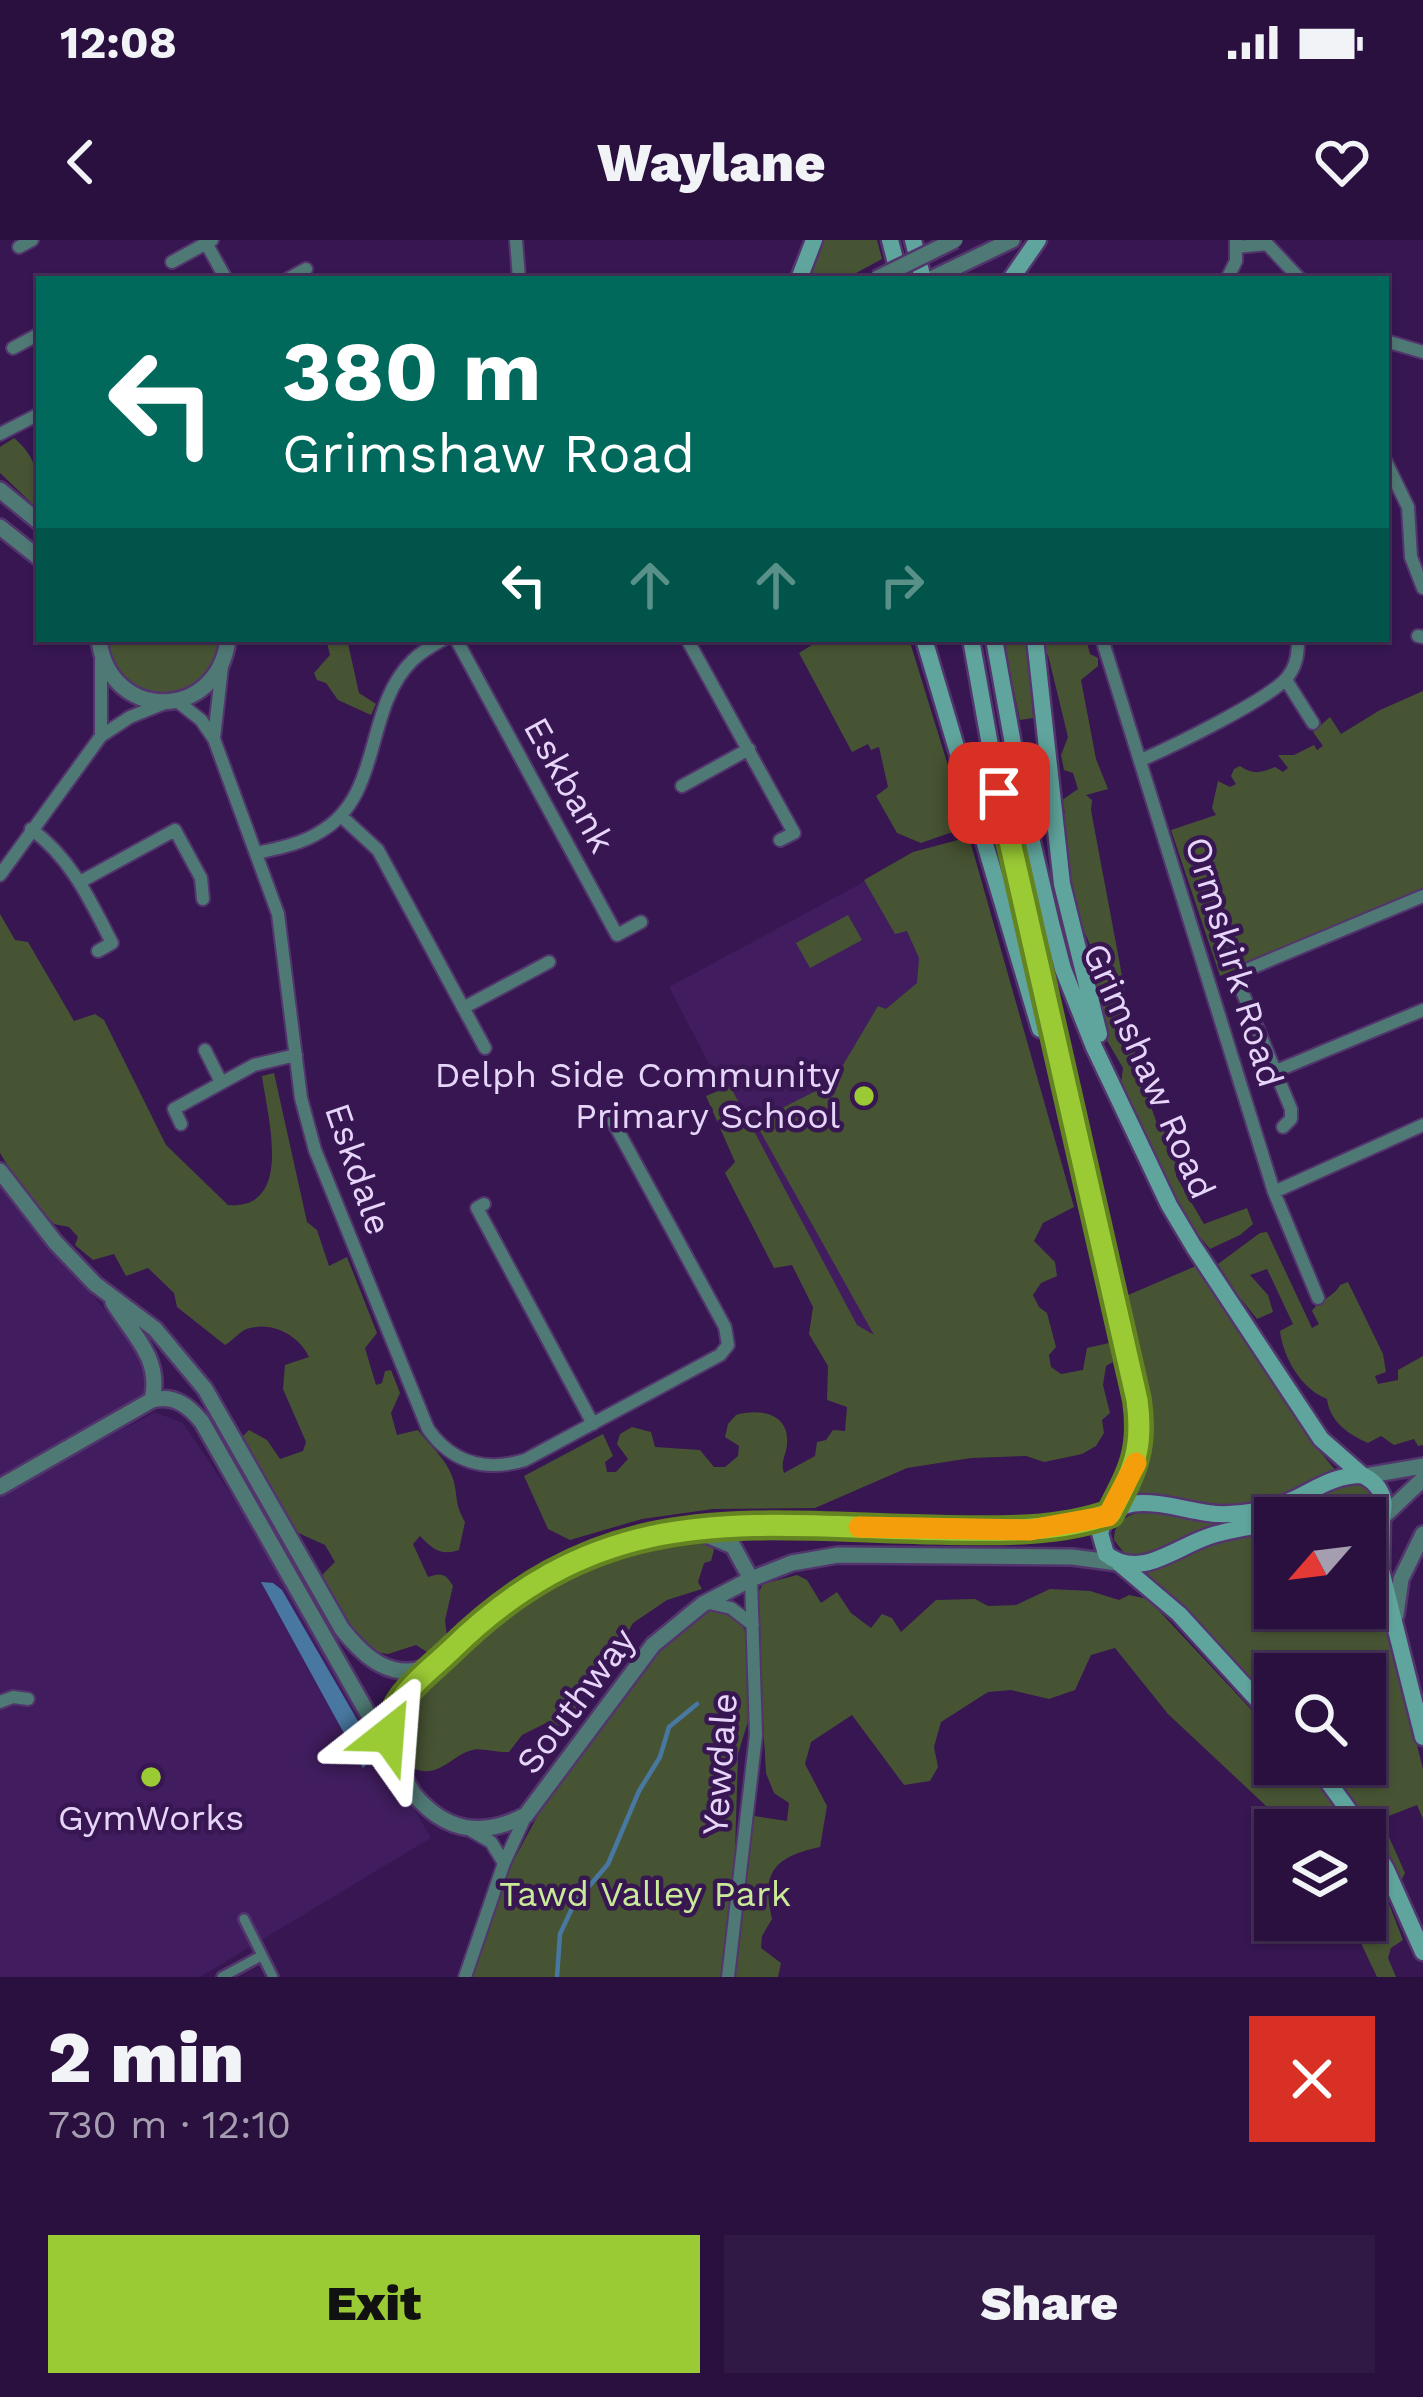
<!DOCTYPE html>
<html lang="en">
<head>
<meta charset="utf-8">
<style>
	:root { --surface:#29103e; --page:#311945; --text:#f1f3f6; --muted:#a59db0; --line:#453058; --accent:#9acb35 }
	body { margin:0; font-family:"Work Sans",sans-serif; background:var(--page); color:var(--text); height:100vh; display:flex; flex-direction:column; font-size:45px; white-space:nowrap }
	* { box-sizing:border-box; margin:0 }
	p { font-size:39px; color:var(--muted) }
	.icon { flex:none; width:66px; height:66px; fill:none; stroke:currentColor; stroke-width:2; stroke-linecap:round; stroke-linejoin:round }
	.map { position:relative; height:1737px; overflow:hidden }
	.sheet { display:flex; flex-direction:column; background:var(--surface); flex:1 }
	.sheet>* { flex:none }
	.banner { position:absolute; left:36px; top:36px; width:1353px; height:366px; border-radius:0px; box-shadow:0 3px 9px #0004,0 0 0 3px var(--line); background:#00695c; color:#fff; overflow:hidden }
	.needle { width:78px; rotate:242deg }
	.buttons { position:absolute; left:1254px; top:1257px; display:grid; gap:24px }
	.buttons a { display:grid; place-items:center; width:132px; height:132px; border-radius:0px; background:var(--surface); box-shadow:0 3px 9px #0004,0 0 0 3px var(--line); font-size:60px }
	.pin { position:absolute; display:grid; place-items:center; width:102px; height:102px; color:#fff; margin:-51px; border-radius:24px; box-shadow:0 6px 18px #0006 }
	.me { position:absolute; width:132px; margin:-66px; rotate:28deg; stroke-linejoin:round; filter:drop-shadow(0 0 9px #0008) }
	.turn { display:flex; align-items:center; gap:42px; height:252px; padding:0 48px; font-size:54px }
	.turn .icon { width:156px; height:156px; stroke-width:2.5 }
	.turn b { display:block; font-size:84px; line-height:102px }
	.lanes { display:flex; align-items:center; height:114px; padding:0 48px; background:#0003; justify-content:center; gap:60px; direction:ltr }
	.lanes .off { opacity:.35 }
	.round { display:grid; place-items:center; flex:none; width:126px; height:126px; border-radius:0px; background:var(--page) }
	.overview { display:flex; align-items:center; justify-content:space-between; height:204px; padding:0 48px }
	h1 { font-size:72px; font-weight:800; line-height:90px }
	.button { display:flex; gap:24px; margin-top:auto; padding:24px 48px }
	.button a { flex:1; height:138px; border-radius:0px; background:var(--accent); color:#111; font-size:48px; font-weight:800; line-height:138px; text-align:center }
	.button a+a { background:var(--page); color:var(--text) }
	.status { display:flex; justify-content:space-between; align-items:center; height:84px; padding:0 60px; background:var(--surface); direction:ltr }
	.status svg { height:33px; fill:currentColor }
	header { display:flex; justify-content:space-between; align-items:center; height:156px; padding:0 48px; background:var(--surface); font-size:54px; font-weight:800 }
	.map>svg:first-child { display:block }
	.built { fill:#411d5f }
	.green { fill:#475433 }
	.water { fill:#4878a1 }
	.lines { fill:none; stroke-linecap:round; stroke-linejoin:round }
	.stream { stroke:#4878a1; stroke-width:4.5 }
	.pedestrian-casing { stroke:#53356d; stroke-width:14 }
	.minor-casing { stroke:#53356d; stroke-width:16 }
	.tertiary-casing { stroke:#53356d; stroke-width:20 }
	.secondary-casing { stroke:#53356d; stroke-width:21 }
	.pedestrian { stroke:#4f7974; stroke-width:9 }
	.minor { stroke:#4f7974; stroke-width:12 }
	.tertiary { stroke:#4f7974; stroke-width:15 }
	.secondary { stroke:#60a59d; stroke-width:16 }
	.tertiary-bridge-casing { stroke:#53356d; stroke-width:20; stroke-linecap:butt }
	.tertiary-bridge { stroke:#4f7974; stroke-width:15 }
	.route-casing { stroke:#648422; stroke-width:30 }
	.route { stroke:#9acb35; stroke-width:21 }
	.slow { stroke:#f59e0b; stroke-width:21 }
	.poi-dot { fill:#9acb35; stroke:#371652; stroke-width:4.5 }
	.labels { text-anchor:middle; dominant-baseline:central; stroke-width:9; stroke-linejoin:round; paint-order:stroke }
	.street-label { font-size:36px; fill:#e6d5f9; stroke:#371652 }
	.poi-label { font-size:36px; fill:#e6d5f9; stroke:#371652; text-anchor:end }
	.park-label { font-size:36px; fill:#c9eb97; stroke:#371652 }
</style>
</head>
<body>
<div class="status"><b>12:08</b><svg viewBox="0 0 49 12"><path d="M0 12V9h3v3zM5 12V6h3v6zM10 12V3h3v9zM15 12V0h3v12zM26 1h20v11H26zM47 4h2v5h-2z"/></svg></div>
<header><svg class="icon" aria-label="back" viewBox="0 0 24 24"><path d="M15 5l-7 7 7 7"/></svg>Waylane<svg class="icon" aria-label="heart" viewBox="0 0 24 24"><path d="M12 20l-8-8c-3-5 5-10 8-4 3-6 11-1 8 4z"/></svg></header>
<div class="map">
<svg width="1423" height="1737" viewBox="0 0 1423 1737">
	<rect width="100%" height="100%" fill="#371652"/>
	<path class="built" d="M 912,616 L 1024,896 L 875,1123 L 736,876 L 669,747 Z
		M 0,943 L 142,1114 L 149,1149 L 145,1156 L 0,1238 Z
		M 155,1172 L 183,1183 L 235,1260 L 431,1598 L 200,1737 L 0,1737 L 0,1254 Z"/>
	<path class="green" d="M 821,0 L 877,0 L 882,19 L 845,39 L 808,39 Z
		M 14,198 C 38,218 39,238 39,270 L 0,233 L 0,207 Z
		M 105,399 L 221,399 C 215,448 156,475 120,435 C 111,426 109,411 105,399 Z
		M 303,399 L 347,399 L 359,453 L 376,464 L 371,475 L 338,460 L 326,443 L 317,440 L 314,433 L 330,415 L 327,403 L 304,405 Z
		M 814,399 L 909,399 L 967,587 L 921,603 L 897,593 L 876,556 L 888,547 L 879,507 L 871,510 L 868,504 L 852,512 L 799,413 L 815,403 Z
		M 1003,399 L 1086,399 L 1090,414 L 1098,418 L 1098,426 L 1081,440 L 1096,519 L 1108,549 L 1086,555 L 1092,560 L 1091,570 C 1106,653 1123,735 1136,818 L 1148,817 L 1156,860 L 1151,867 L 1159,889 L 1168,893 L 1177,921 L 1176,936 L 1204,984 L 1247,968 L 1253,984 L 1240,995 L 1210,1009 L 1199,996 L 1189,995 L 1120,852 L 1123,828 L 1098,785 L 1091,737 L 1098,732 C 1094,701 1075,681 1066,651 L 1072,645 L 1069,627 L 1059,611 L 1056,580 L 1065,573 L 1062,560 L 1078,549 L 1073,533 L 1064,530 L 1061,515 L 1068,497 L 1048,415 L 1041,411 L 1031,433 L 1033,478 L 1020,480 Z
		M 1423,451 L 1423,648 L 1220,736 L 1171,590 L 1216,575 L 1212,568 L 1218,541 L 1230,547 L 1236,544 L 1231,536 L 1234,529 L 1240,526 C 1253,535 1261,533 1275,527 L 1283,532 L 1288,528 L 1278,515 L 1294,515 L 1314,505 L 1317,510 L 1323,506 L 1313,492 L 1330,477 L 1341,494 L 1380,470 Z
		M 969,597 L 1074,967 L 1043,983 L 1034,1001 L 1055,1022 L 1057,1036 L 1041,1043 L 1033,1055 L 1039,1067 L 1047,1073 L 1056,1107 L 1049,1115 L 1051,1127 L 1061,1134 L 1083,1130 L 1087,1108 L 1109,1103 L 1113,1122 L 1106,1126 L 1103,1145 L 1110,1173 L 1102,1180 L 1104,1193 L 1096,1206 L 1082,1214 L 1044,1222 L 1026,1216 L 971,1218 L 907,1228 L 815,1268 L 713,1269 L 642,1279 L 570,1300 L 548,1289 L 524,1236 L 603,1194 L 613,1216 L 605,1222 L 607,1232 L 616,1232 L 628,1219 L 617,1204 L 620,1194 L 632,1187 L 651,1192 L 655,1207 L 700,1210 L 714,1227 L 725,1227 L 738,1216 L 739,1206 L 725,1197 L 728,1184 L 736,1175 C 759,1168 790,1173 787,1204 C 786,1217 780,1221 784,1233 L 815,1216 L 817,1202 L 826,1200 L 833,1190 L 845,1191 L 847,1167 L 827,1160 L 828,1126 L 809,1094 L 813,1067 L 792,1025 L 774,1028 L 725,933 L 735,922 L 706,856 L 730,846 L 857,1085 L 874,1095 L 755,882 L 833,842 L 878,766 L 886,769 L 917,743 L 919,718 L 907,691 L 895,694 L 864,640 L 913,612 Z
		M 0,674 L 15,700 L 28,702 L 74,781 L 95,774 L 104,780 L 166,905 L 228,965 C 295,970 267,875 262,836 L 274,833 L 307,982 L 317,990 L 329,1026 L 347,1017 L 377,1093 L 365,1108 L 376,1145 L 382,1143 L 385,1131 L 391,1130 L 400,1153 L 391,1173 L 397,1195 L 418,1190 C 431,1207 448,1220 454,1242 C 458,1260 455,1264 465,1282 L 459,1310 C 440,1316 433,1309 420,1296 L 413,1304 L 428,1337 C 442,1332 446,1334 453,1346 L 445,1380 L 447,1397 L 427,1412 L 416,1405 L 388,1414 L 363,1410 L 324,1352 L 323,1334 L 335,1322 L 325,1305 L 294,1291 L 241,1198 L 249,1190 L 267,1200 L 280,1219 L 303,1211 L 306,1202 L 283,1149 L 285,1125 L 309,1117 C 299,1096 274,1082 250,1088 C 240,1090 234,1100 225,1105 L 177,1067 L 174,1053 L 148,1028 L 126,1036 L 114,1014 L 93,1020 L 75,1005 L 78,997 L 69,987 L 54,984 L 17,941 L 0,913 Z
		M 848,675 L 862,700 L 810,728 L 796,703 Z
		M 1267,992 L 1312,1088 L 1319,1084 L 1312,1071 C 1320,1059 1333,1058 1340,1045 L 1348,1042 L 1383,1114 L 1386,1132 L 1375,1136 L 1378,1144 L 1398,1140 L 1398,1130 L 1423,1116 L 1423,1205 L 1418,1206 L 1414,1199 L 1394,1205 L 1381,1196 L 1368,1203 C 1348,1194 1330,1182 1327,1159 C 1301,1149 1283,1117 1280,1091 L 1293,1084 L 1267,1029 L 1250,1035 L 1268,1055 L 1273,1072 L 1257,1079 L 1241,1059 L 1235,1059 L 1232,1046 L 1218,1024 L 1260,993 Z
		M 1196,1026 L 1318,1209 L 1336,1231 C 1302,1242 1276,1262 1239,1266 C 1201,1270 1167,1256 1127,1258 L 1143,1226 L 1148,1186 L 1121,1058 Z
		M 1348,1243 L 1364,1246 C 1376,1257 1377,1270 1365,1281 L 1365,1278 L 1283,1275 L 1282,1272 Z
		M 1149,1271 L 1220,1285 C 1187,1293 1160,1320 1125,1314 L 1114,1300 C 1114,1278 1130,1274 1149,1271 Z
		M 1275,1291 L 1275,1368 L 1365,1368 L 1365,1300 L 1372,1302 L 1376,1343 L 1423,1529 L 1423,1579 L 1417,1565 L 1381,1579 L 1405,1633 L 1401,1641 L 1324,1524 L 1365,1524 L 1365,1434 L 1275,1434 L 1275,1469 L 1147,1333 L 1221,1300 Z
		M 686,1293 L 710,1303 L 714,1310 L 711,1321 L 704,1323 L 698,1342 L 702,1349 L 667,1360 L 633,1383 L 618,1409 L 567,1457 L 581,1469 C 579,1490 563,1489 548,1482 L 522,1495 L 509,1512 C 498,1513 480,1507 472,1510 C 452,1515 438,1540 413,1528 C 389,1516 395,1479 409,1463 C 415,1455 425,1455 431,1448 C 443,1433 449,1416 464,1403 C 524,1350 606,1304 686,1293 Z
		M 797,1335 L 807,1340 L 821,1363 L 837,1352 L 851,1373 L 871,1388 L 882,1374 L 892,1378 L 901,1392 L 936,1360 L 975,1359 L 988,1366 L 1016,1365 L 1050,1349 L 1090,1351 L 1119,1360 L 1129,1355 L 1148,1359 L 1275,1495 L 1275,1524 L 1302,1524 L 1351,1590 L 1283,1590 L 1278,1577 L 1168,1474 L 1115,1408 L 1091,1415 L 1075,1450 L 1049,1459 L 1011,1450 L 988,1452 L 941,1482 L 934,1507 L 938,1527 L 930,1541 L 904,1545 L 852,1475 L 811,1502 L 805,1524 L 827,1566 L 820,1607 C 774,1617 761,1632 772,1679 L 762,1696 L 761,1708 L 781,1723 L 778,1737 L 470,1737 L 511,1625 L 551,1551 L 646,1421 L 703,1370 L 724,1369 L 737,1378 L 746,1392 L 749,1478 L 738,1514 L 735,1613 L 748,1613 L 754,1576 L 787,1581 L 789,1563 L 774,1553 L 766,1533 L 756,1357 L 763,1344 Z
		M 1365,1630 L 1371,1647 L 1384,1651 L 1403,1700 L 1391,1708 L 1388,1718 L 1396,1737 L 1377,1737 L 1350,1680 L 1365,1680 Z"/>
	<path class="water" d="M 261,1342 L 273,1343 L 282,1350 L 373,1507 L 374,1517 L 363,1528 Z"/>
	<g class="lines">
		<path class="stream" d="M 557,1737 L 560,1694 L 574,1664 L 608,1624 L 639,1551 L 660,1517 L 669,1487 L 697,1464"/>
		<defs>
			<path id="pedestrian" d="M 244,1679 L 273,1737
				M 222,1737 L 261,1716"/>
			<path id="minor" d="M 516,0 L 519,39
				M 206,3 L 226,39
				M 19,7 L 32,0
				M 1237,7 L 1267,4 L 1300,39
				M 172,22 L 212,0
				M 288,39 L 306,29
				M 1227,39 L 1236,21 L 1236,0
				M 1386,101 L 1423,112
				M 13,108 L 39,94
				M 0,194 L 39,174
				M 1386,222 L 1408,267 L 1411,317 L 1423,348
				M 1418,396 L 1423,397
				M 456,399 L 617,695 L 641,682
				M 687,399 L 794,593 L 780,600
				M 1102,399 L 1274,952 L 1318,1058
				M 1286,440 L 1313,483
				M 177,461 L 201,480 L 214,499 L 278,674 L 301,858 L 315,910 L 428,1189 C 452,1223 486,1232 525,1220 L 720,1115 L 728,1105 L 725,1087 L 611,878
				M 101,496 L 101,420
				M 214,498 L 222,426
				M 1141,520 C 1169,508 1275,457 1289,435 C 1297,424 1298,412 1298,399
				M 682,546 L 749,509
				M 341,576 L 378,610 L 485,808
				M 31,589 C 71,618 90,660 112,703 L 98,711
				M 257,613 C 279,608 301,604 320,592 C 384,555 363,468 413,420 C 422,411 433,405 444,399
				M 0,635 L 101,496 L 130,477 L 165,463
				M 80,642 L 175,590 L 201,638 L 203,659
				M 463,768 L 549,722
				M 205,810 L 221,842
				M 1276,831 L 1423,770
				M 181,884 L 174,869 L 254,825 L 296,815
				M 1283,887 L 1291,879 L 1291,869 L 1239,744 L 1244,731 L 1423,656
				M 1274,952 L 1423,885
				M 484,964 L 477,968 L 593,1184
				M 709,1363 L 731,1368 L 753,1385
				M 0,1462 L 13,1457 L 28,1459
				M 472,1591 L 491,1602 L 504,1623
				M 465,1737 L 504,1623 L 526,1575
				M 728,1737 L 756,1495 L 751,1339"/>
			<path id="tertiary" d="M 931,39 L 1012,0
				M 0,250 L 39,282
				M 0,287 L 39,318
				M 99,399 C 108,482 218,483 228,399
				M 0,931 L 55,1002 L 95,1044 L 155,1089 L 205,1149 L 342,1389 C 365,1418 392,1442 430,1426
				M 113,1062 C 133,1095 162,1119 152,1160
				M 1365,1236 L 1423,1226
				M 0,1247 L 152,1160 C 174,1154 189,1166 202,1182 L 413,1553 C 445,1592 482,1598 526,1575 L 653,1405 L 703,1364 L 751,1339 L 792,1323 L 838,1315 L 1072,1317 L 1118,1323
				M 1384,1276 L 1423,1239
				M 695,1290 L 733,1306 L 751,1339
				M 1396,1375 L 1401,1339 L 1423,1294
				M 391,1508 L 390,1478 L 396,1465 L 461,1400 L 524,1351 L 581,1319 L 648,1295 L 721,1284 L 1030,1290 L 1108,1275"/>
			<path id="secondary" d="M 890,0 L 900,39
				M 913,0 L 923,39
				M 799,39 L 814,0
				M 1011,39 L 1038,0
				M 924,399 L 1040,789
				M 971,399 L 1005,589 L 1137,1159 C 1144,1210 1133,1230 1110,1274
				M 994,399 L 1026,576 L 1051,683 L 1063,729 L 1094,807 L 1169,965 L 1194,1007 L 1321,1199 L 1362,1235
				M 1035,399 L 1062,644 L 1099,794
				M 1382,1278 L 1381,1330 L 1423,1497
				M 1275,1283 C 1252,1287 1229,1289 1207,1297 C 1173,1309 1139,1340 1106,1314 L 1100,1293 C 1113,1240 1183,1273 1218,1274 C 1241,1275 1271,1270 1292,1260 C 1316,1249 1334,1235 1362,1235 C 1381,1244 1387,1259 1382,1278 L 1365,1291
				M 1120,1324 L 1179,1374 L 1275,1479
				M 1315,1524 L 1363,1590
				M 1365,1594 L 1386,1629 L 1423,1712"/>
		</defs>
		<use href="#pedestrian" class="pedestrian-casing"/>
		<use href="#minor" class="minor-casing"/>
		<use href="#tertiary" class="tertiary-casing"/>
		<use href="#secondary" class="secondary-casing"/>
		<use href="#pedestrian" class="pedestrian"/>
		<use href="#minor" class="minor"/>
		<use href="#tertiary" class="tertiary"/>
		<use href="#secondary" class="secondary"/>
		<defs>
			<path id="tertiary-bridge" d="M 876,39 L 955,0"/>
		</defs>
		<use href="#tertiary-bridge" class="tertiary-bridge-casing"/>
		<use href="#tertiary-bridge" class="tertiary-bridge"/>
	</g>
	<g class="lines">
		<defs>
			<path id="route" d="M 388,1495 C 392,1456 425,1435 451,1410 C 608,1255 750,1287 948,1290 C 1001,1291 1060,1292 1110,1274 C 1133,1230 1144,1210 1137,1160 L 999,553"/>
		</defs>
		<use href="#route" class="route-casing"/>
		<use href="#route" class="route"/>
		<path class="slow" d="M 859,1287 L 1030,1290 L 1108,1276 L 1136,1223"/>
	</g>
	<g class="poi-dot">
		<circle cx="864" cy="856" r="12"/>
		<circle cx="151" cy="1537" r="12"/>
	</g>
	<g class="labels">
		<g class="street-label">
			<text transform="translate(569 545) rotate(61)">Eskbank</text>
			<text transform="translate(1234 722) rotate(73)">Ormskirk Road</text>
			<text transform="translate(1149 831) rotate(66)">Grimshaw Road</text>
			<text transform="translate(358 929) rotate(71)">Eskdale</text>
			<text transform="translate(576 1461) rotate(-53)">Southway</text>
			<text transform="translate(720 1524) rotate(-86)">Yewdale</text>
		</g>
		<g class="poi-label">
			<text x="840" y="835">Delph Side Community<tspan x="840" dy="41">Primary School</tspan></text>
			<text x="151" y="1578" text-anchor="middle">GymWorks</text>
		</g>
		<g class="park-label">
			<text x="645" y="1654">Tawd Valley Park</text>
		</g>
	</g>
</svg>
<div class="buttons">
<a><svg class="needle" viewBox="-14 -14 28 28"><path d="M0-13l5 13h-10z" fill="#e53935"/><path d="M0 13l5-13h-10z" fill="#a59db0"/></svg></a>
<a><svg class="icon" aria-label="search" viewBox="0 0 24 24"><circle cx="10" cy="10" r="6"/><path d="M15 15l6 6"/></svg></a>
<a><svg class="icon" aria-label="layers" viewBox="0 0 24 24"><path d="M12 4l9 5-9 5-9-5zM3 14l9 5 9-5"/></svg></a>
</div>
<div class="pin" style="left:999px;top:553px;background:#d93025"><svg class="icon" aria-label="arrive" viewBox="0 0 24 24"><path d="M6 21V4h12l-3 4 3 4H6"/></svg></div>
<svg class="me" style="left:388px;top:1495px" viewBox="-20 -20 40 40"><path d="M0-17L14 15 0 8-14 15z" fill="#9acb35" stroke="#fff" stroke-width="4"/></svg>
<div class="banner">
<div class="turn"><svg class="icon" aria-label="left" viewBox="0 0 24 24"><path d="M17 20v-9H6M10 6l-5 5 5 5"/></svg><div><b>380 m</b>Grimshaw Road</div></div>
<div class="lanes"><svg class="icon" aria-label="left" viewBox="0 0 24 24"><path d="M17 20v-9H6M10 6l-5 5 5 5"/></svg><svg class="icon off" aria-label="ahead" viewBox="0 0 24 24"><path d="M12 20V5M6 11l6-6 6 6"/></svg><svg class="icon off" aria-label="ahead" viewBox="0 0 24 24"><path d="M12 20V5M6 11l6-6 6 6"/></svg><svg class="icon off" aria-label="right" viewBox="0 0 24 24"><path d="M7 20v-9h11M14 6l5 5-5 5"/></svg></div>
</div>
</div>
<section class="sheet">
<div class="overview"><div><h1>2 min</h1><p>730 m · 12:10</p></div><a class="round" style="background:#d93025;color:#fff"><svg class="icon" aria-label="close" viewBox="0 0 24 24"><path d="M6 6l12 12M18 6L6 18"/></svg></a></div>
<div class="button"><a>Exit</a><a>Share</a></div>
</section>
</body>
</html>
